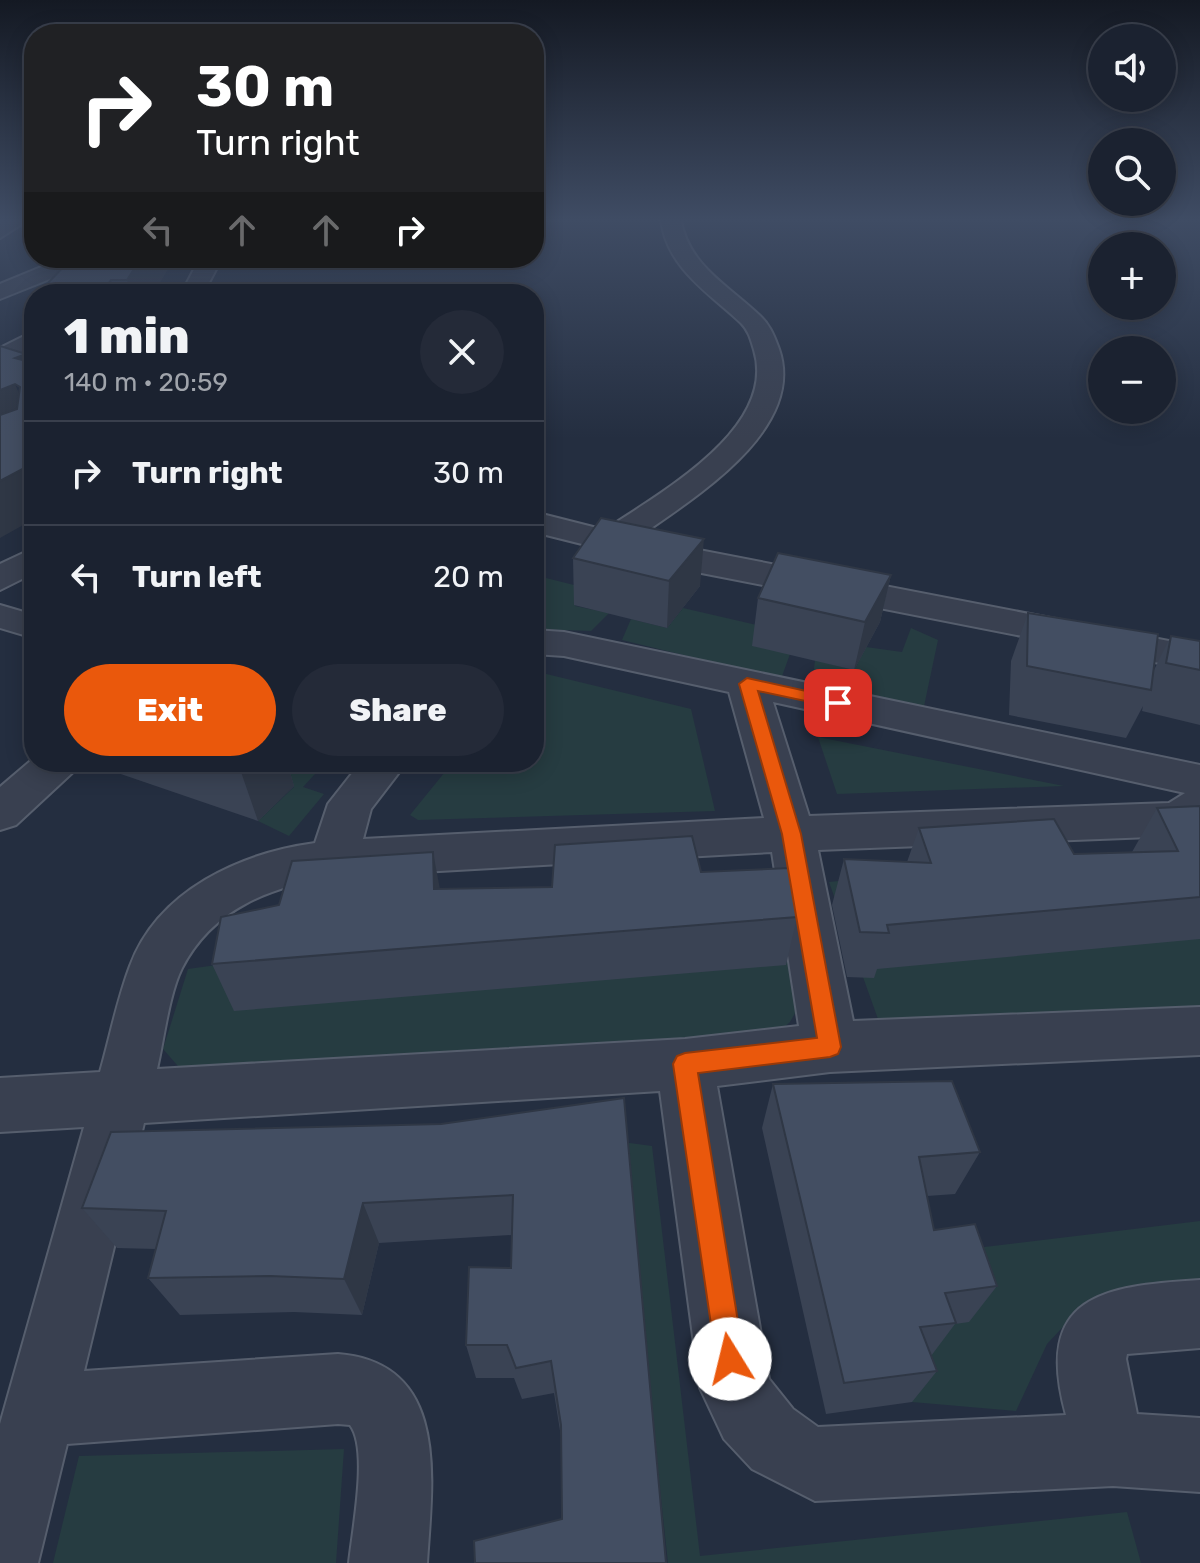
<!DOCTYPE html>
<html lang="en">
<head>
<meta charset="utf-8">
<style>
	:root { --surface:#1b2230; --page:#242a38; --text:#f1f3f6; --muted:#a0a4ab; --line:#393f4c; --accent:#ea580c }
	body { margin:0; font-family:Rubik,sans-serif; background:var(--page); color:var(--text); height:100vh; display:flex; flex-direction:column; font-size:30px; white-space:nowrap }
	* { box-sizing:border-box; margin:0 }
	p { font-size:26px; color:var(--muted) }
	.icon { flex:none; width:44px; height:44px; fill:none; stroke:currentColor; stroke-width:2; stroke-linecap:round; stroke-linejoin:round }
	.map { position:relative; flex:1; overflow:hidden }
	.drawer { position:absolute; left:24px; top:284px; width:520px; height:488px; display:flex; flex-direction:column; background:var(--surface); border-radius:32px; box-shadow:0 4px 20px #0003,0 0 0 2px var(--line) }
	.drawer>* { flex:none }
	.top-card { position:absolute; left:24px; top:24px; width:520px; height:244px; border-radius:32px; box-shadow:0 4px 20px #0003,0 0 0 2px var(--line); background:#202124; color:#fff; overflow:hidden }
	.controls { position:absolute; left:1088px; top:24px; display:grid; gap:16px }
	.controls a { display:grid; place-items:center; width:88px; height:88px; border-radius:50%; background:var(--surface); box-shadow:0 4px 20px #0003,0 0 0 2px var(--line); font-size:40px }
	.pin { position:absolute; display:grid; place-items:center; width:68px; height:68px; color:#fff; margin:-34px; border-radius:16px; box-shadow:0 4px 12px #0006 }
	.me { position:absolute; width:88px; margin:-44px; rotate:351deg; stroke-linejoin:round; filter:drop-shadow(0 0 6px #0008) }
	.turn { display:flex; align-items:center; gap:28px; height:168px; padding:0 40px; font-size:36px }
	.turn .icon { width:104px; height:104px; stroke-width:2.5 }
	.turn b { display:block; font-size:56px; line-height:68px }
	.lanes { display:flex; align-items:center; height:76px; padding:0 40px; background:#0003; justify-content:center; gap:40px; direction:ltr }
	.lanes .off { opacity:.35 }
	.round { display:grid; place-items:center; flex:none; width:84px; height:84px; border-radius:42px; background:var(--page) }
	.overview { display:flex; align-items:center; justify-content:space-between; height:136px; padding:0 40px }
	h1 { font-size:48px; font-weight:800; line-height:60px }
	.button { display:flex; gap:16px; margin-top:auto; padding:16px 40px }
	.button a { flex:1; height:92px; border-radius:48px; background:var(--accent); color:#fff; font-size:32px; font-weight:800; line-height:92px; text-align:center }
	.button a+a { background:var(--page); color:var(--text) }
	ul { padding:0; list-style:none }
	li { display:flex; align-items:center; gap:24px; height:104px; padding:0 40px; border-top:2px solid var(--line) }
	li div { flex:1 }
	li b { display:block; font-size:30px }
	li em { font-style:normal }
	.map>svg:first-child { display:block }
	.green { fill:#263c41 }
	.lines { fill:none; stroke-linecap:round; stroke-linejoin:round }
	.minor-casing { stroke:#565e6d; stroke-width:4 }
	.minor { fill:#394050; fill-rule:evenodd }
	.wall { fill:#3a4354 }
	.shaded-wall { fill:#2f3745 }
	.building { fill:#434e62; stroke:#2f3745; stroke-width:2 }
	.route { fill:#ea580c; stroke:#983908; stroke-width:2 }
</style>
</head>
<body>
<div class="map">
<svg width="1200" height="1563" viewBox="0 0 1200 1563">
	<rect width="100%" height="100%" fill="#242e40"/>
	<path class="green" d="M 546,578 L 586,588 L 575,606 L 609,613 L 591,631 L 534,629 L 534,592 Z
		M 683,608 L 761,626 L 790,654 L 781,679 L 622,640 L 631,619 L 667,628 Z
		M 911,628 L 938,640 L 923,711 L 812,686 L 815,660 L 854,670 L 866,647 L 902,652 Z
		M 534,671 L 691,709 L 715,811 L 418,820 L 410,815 L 453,762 L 534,762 Z
		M 818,737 L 1064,786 L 837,794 Z
		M 280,762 L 326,762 L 303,787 L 324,794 L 289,836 L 258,821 L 294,787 Z
		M 903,874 L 1200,939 L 1200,1020 L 908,1036 L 878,1019 L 829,882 Z
		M 767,889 L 802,1001 L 790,1022 L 768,1042 L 184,1073 L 163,1049 L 188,969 Z
		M 622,1142 L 652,1146 L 700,1556 L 1127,1512 L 1141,1563 L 668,1563 Z
		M 1200,1221 L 1200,1294 L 1088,1300 L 1047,1344 L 1016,1411 L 912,1402 L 897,1361 L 920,1329 L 968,1321 L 976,1248 Z
		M 344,1449 L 336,1563 L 53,1563 L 79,1456 Z"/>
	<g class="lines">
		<defs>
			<path id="minor" d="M 4,220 L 28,220 L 0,238 L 0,223 Z
				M 661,220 L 681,220 C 688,264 727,285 757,313 C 769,323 774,335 779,349 C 807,430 692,499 637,538 L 1200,647 L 1200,671 L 686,570 L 534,532 L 534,512 L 605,530 C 659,493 778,429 754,350 C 751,340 749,331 741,323 C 709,293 667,268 661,220 Z
				M 63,258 L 93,258 L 90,263 L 0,299 L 0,284 Z
				M 200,258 L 222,258 L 203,294 L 181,294 Z
				M 28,334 L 34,335 L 34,348 L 0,367 L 0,348 Z
				M 34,548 L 34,573 L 0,590 L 0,564 Z
				M 0,605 L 34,615 L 34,638 L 0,628 Z
				M 534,630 L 564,632 L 1200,765 L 1200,827 L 1177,836 L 818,850 L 853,1021 L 1200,1007 L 1200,1055 L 830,1072 L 717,1086 L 769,1379 L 793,1409 L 818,1427 L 1066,1415 C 1033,1295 1103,1286 1200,1280 L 1200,1348 L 1127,1354 L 1126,1359 L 1137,1414 L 1200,1418 L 1200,1492 L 1113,1486 L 815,1501 L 752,1469 L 724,1439 L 700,1388 L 660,1091 L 144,1123 L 84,1371 L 338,1354 C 451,1363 432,1481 427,1563 L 349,1563 C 352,1532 369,1449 350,1425 L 338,1424 L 67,1444 L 38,1563 L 0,1563 L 0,1424 L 84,1127 L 0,1132 L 0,1078 L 100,1072 C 110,1037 117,1000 130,966 C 158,890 241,853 315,843 L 328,804 L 361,762 L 407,762 L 371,809 L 363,839 L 764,818 L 729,692 L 564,656 L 534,654 ZM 773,702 L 1185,793 L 1169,803 L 809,816 ZM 772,852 L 799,1026 L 685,1039 L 157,1069 C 164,1039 169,994 182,968 C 213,908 272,886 334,877 Z
				M 34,758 L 34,762 L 79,762 L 72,773 L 16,825 L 0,830 L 0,787 Z"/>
		</defs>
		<use href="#minor" class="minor-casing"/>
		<use href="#minor" class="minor"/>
	</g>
	<path class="wall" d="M 72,258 L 174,258 L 153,294 L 48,294 L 45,286 Z
		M 573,558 L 700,586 L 667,628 L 574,605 Z
		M 891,575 L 880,622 L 854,670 L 752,646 L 758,598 Z
		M 1028,613 L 1153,672 L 1171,636 L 1200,641 L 1200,725 L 1142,711 L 1143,706 L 1126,738 L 1009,715 L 1011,661 Z
		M 107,762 L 287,762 L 294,786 L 258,821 L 112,771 Z
		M 1200,806 L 1200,939 L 877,969 L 874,978 L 847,977 L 832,905 L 844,859 L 907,862 L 919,828 L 1074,854 L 1132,852 L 1157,808 Z
		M 701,872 L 797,917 L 786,965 L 234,1011 L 212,964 L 279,905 L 440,889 L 552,887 Z
		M 773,1084 L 980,1152 L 955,1194 L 927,1196 L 934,1230 L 997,1286 L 969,1322 L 955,1324 L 931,1356 L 937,1371 L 912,1402 L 826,1414 L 762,1128 Z
		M 624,1098 L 562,1519 L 561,1437 L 554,1393 L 522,1399 L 514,1378 L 476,1378 L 466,1345 L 511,1268 L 512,1235 L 379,1243 L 362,1315 L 294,1312 L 180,1315 L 148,1278 L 156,1249 L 117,1248 L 82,1208 L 441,1124 Z"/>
	<path class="shaded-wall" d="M 141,258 L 174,258 L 153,294 L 131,294 L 127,280 Z
		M 111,280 L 115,294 L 111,294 L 108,284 Z
		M 26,354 L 34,374 L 15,358 Z
		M 15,384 L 33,426 L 0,441 L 0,390 Z
		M 34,463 L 34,519 L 0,538 L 0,481 Z
		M 704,539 L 700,586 L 667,628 L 669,581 Z
		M 891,575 L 880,622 L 854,670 L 865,622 Z
		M 252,762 L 287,762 L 294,786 L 258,821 L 241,772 Z
		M 433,852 L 442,900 L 434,889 Z
		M 363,1203 L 379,1243 L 362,1315 L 344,1279 Z"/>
	<path class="building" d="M 72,258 L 141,258 L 127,280 L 111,280 L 108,284 L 45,286 Z
		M 0,346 L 26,354 L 15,358 L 34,363 L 34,463 L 0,481 L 0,415 L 17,409 L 20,387 L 15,384 L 0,390 Z
		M 601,518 L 704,539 L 669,581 L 573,558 Z
		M 778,553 L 891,575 L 865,622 L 758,598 Z
		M 1028,613 L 1158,634 L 1151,690 L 1027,666 Z
		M 1171,636 L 1200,641 L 1200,670 L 1166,663 Z
		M 210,762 L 252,762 L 241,772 Z
		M 1200,806 L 1200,897 L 887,925 L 889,933 L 860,932 L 844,859 L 931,863 L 919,828 L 1054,819 L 1074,854 L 1178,851 L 1157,808 Z
		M 692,836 L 701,872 L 789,868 L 797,917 L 212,964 L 221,917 L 279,905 L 292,861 L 433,852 L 434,889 L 552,887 L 555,845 Z
		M 952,1081 L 980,1152 L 919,1157 L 934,1230 L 975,1224 L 997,1286 L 945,1293 L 956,1323 L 920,1327 L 937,1371 L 844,1383 L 773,1084 Z
		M 624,1098 L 666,1563 L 475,1563 L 474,1541 L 562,1519 L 561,1425 L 551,1361 L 516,1368 L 507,1345 L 466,1345 L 469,1267 L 511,1268 L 513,1195 L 363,1203 L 344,1279 L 270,1276 L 148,1278 L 166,1211 L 82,1208 L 111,1132 L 441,1124 Z"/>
	<linearGradient id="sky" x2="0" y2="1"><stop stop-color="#141923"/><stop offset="0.5" stop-color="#3f4c64"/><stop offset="1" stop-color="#3f4c64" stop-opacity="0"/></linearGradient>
	<rect width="1200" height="439" fill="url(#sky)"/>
	<path class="route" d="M 747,678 L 838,698 L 846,703 L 838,708 L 758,691 L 801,834 L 841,1047 L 838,1054 L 830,1057 L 698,1073 L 744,1359 L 740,1369 L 730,1373 L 720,1369 L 716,1359 L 673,1064 L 677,1056 L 685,1053 L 817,1038 L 782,834 L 739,684 Z"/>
</svg>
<div class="controls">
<a><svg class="icon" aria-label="sound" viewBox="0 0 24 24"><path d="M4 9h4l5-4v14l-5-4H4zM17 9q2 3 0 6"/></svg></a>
<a><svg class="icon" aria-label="search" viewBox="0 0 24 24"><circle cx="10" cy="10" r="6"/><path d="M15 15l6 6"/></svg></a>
<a>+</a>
<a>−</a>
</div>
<div class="pin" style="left:838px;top:703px;background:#d93025"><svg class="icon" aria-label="arrive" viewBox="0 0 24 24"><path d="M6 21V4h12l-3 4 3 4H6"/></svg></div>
<svg class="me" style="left:730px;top:1359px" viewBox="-20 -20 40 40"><circle r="19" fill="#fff"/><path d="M0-13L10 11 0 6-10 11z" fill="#ea580c"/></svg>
<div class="top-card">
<div class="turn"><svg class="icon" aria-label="right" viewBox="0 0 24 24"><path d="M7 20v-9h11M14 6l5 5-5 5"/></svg><div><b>30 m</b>Turn right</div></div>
<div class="lanes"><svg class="icon off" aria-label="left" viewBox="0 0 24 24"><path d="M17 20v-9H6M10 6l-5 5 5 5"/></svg><svg class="icon off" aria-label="ahead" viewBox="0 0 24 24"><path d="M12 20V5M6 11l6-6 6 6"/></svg><svg class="icon off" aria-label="ahead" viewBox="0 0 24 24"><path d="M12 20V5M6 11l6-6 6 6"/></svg><svg class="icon" aria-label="right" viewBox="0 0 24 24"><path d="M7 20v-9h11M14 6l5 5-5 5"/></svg></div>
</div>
<section class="drawer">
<div class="overview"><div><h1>1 min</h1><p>140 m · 20:59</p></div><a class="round"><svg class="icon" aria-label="close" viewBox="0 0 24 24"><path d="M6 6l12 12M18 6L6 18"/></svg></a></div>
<ul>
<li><svg class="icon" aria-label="right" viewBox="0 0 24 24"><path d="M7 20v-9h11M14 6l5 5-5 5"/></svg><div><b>Turn right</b></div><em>30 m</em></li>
<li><svg class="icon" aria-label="left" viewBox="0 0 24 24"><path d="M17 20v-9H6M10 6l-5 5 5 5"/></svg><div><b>Turn left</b></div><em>20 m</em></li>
</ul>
<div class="button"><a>Exit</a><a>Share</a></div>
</section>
</div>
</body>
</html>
